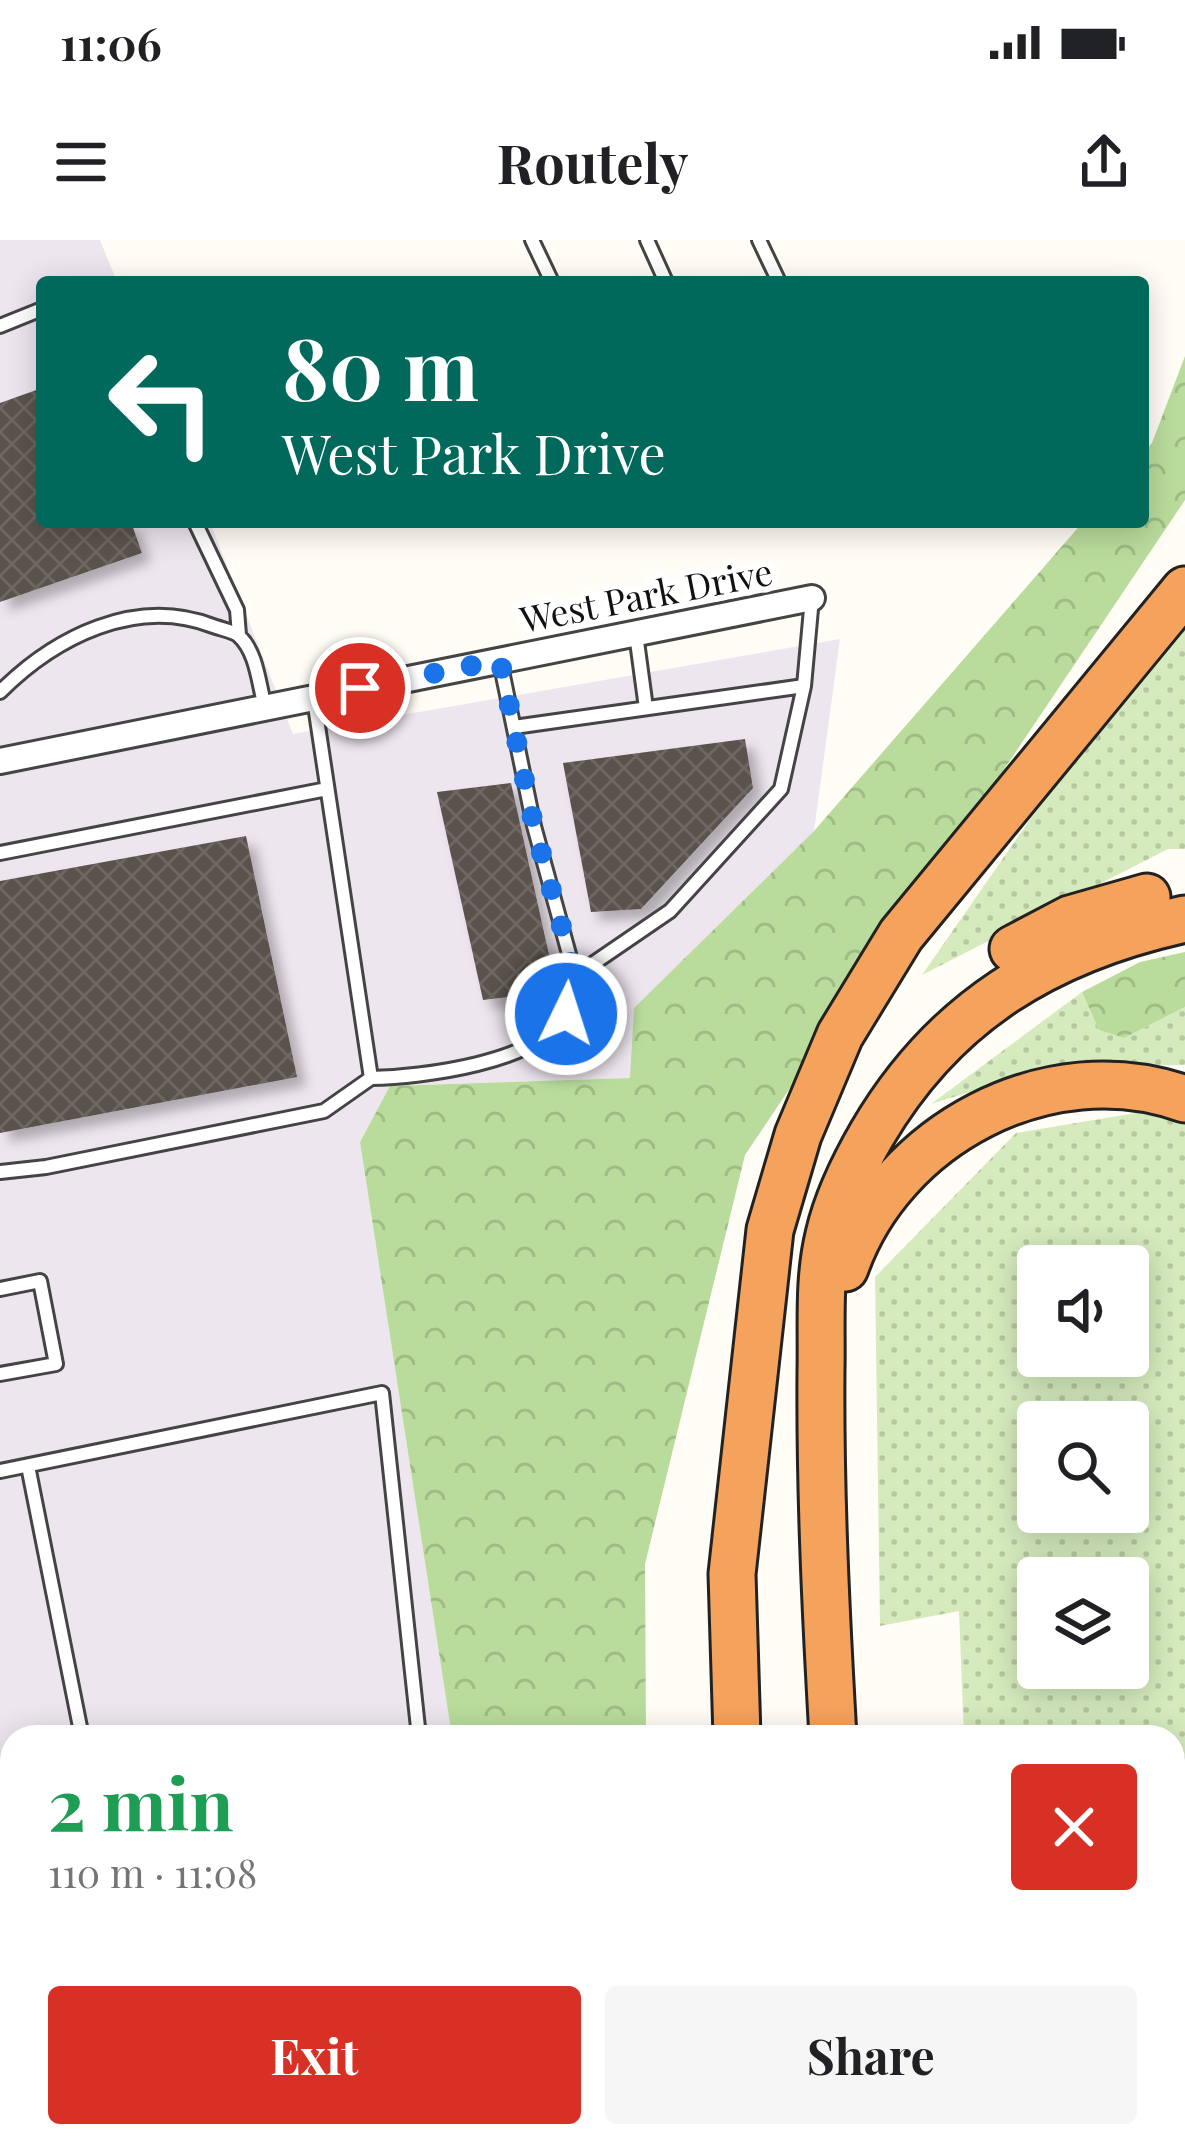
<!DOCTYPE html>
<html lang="en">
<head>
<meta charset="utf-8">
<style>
	:root { --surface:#fff; --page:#f6f6f6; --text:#202124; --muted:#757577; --accent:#d93025 }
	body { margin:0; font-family:"Playfair Display",serif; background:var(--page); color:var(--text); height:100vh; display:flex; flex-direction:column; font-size:45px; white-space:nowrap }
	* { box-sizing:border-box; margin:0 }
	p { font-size:39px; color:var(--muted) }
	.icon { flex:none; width:66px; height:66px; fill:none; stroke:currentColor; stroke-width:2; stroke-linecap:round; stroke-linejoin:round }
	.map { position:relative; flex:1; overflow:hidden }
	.sheet { position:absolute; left:0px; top:1485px; width:1185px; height:423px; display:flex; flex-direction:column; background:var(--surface); border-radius:36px 36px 0 0; box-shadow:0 6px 30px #0003 }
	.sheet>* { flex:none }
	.hud { position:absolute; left:36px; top:36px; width:1113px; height:252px; border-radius:12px; box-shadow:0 6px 30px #0003; background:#00695c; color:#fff; overflow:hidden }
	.tools { position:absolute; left:1017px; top:1005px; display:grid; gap:24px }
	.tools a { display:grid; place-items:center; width:132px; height:132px; border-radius:12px; background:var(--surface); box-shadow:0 6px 30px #0003; font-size:60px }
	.pin { position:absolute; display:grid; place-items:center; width:102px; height:102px; color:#fff; margin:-51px; border:6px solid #fff; border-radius:50%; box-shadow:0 3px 12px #0007 }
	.me { position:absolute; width:132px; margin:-66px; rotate:4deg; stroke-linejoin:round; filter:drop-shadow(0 0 9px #0008) }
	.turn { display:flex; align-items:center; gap:42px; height:252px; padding:0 48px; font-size:54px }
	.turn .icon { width:156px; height:156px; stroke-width:2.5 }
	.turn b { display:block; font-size:84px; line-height:102px }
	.round { display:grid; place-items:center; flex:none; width:126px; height:126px; border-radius:12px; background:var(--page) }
	.headline { display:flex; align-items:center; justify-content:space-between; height:204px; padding:0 48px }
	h1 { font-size:72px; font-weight:700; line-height:90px; color:#1e9e55 }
	.primary-button { display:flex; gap:24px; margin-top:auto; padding:24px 48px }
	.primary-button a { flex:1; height:138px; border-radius:12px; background:var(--accent); color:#fff; font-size:48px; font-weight:700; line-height:138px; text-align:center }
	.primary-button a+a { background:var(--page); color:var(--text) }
	.status { display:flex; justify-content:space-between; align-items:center; height:84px; padding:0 60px; background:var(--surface); direction:ltr }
	.status svg { height:33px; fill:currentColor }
	header { display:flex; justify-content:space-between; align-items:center; height:156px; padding:0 48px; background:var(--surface); font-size:54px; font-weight:700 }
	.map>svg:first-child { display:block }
	.industrial { fill:#eee6ef }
	.grass { fill:url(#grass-dots); fill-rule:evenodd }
	.forest { fill:url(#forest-crowns) }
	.building { fill:url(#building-cross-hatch); filter:url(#shadow) }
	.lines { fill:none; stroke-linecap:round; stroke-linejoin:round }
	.lane-casing { stroke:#444; stroke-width:18 }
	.street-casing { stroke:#444; stroke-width:30 }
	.highway-casing { stroke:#222; stroke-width:51 }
	.lane { stroke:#fff; stroke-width:12 }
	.street { stroke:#fff; stroke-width:24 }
	.highway { stroke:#f5a25d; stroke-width:45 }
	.route { stroke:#1a73e8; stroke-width:21; stroke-dasharray:0 37.8 }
	.labels { text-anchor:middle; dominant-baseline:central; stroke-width:12; stroke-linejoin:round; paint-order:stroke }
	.street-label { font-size:36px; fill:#111; stroke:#fff }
</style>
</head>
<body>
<div class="status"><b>11:06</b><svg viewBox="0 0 49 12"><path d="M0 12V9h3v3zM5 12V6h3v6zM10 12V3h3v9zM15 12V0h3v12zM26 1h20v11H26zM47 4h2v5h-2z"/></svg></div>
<header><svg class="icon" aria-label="menu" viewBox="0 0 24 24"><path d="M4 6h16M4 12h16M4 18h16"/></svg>Routely<svg class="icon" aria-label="share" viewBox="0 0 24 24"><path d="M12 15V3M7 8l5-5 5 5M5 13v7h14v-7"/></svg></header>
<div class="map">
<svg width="1185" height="1907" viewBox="0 0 1185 1907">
	<defs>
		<pattern id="grass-dots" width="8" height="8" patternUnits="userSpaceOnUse" patternTransform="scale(3)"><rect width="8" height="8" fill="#d5ebbd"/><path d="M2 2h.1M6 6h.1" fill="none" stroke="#b6c8a1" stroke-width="1.8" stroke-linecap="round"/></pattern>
		<pattern id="forest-crowns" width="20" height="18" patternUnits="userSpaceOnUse" patternTransform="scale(3)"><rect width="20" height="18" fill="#b9dc9c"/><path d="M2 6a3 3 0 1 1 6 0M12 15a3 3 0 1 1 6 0" fill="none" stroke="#9ebc85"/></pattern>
		<pattern id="building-cross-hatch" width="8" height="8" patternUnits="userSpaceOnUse" patternTransform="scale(3)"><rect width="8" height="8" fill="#5a524d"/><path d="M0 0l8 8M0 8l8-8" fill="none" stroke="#6d6662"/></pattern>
		<filter id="shadow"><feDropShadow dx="9" dy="9" stdDeviation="6" flood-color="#0004"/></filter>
	</defs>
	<rect width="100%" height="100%" fill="#fffdf5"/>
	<path class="industrial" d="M 0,0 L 100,0 L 117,42 L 42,42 L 42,282 L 210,282 L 293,494 L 840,399 L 814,591 L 635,768 L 631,838 L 391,846 L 360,902 L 452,1497 L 12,1497 L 12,1896 L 315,1896 L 182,1907 L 0,1907 Z"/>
	<path class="grass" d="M 1185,379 L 1185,609 L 1168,609 L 922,735 L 1031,578 Z
		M 1082,752 L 1099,790 L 1124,798 L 1185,767 L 1185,825 L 1054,826 L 931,864 Z
		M 1172,867 L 1185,877 L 1185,1907 L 978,1907 L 978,1896 L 1173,1896 L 1173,1497 L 964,1497 L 959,1371 L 880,1386 L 875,1037 L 1016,893 ZM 1038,1026 L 1128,1026 L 1128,1116 L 1038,1116 ZM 1038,1182 L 1128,1182 L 1128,1272 L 1038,1272 ZM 1038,1338 L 1128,1338 L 1128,1428 L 1038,1428 Z
		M 515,1896 L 730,1896 L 731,1907 L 518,1907 Z"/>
	<path class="forest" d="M 1185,116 L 1185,260 L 745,915 L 645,1324 L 646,1497 L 452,1497 L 360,902 L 390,846 L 630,838 L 634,768 L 814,591 L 1083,282 L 1143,282 L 1143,213 L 1152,203 Z
		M 1185,712 L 1185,767 L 1124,798 L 1099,790 L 1082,752 L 1140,722 Z"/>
	<path class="building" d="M 42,148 L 42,282 L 131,282 L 142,313 L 0,362 L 0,163 Z
		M 745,499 L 753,548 L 641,669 L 591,672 L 563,523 Z
		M 511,543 L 557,751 L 483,760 L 437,552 Z
		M 246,596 L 297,837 L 0,893 L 0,641 Z
		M 12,1743 L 12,1861 L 0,1862 L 0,1744 Z"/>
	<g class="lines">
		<defs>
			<path id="lane" d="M 532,0 L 552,42
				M 647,0 L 666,42
				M 759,0 L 779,42
				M 0,86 L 42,69
				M 195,282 L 237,370 L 239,395
				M 636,394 L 646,468
				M 500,421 L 534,586 L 575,736 L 670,671 L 781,549 L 804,446 L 812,358
				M 0,452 C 55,397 136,356 213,386 C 221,389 234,391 239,396 C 257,412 259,446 265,467
				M 514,487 L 804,446
				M 0,613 L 327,549
				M 371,838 C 421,837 540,823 566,774 C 571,764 573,748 575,736
				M 0,932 L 46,927 L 324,871 L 371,838 L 314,459
				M 0,1049 L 40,1041 L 56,1124 L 0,1134
				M 28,1226 L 82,1497
				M 0,1231 L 382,1153 L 419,1497
				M 0,1710 L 12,1707
				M 0,1902 L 50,1896"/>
			<path id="street" d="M 0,521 L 812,358"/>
			<path id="highway" d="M 1013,709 L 1070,679 L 1147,657
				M 845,1028 C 891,895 1048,810 1185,859
				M 737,1497 L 732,1334 L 770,990 L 798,895 L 840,795 L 901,695 L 1185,350
				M 833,1497 C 826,1375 820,1254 821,1131 C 822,1085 818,1040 829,995 C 837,960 854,925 872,894 C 944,771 1048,709 1185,679
				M 789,1896 L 792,1907
				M 857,1896 L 858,1907"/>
		</defs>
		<use href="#lane" class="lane-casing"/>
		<use href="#street" class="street-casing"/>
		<use href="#highway" class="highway-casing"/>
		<use href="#lane" class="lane"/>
		<use href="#street" class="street"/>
		<use href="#highway" class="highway"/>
	</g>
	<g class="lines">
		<path class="route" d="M 360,448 L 500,420 L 534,586 L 575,736 L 566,774"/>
	</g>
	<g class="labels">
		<g class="street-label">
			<text transform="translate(646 354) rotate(-11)">West Park Drive</text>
		</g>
	</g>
</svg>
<div class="tools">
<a><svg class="icon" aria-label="sound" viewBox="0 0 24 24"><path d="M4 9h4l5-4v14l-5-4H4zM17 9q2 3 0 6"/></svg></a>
<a><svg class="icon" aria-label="search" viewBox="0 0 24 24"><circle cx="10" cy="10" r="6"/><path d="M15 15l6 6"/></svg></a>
<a><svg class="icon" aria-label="layers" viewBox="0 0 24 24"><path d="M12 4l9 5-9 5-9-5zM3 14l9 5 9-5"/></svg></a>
</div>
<div class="pin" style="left:360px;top:448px;background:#d93025"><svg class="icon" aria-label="arrive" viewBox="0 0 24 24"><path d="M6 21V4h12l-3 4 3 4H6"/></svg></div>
<svg class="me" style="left:566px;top:774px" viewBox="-20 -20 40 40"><circle r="17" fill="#1a73e8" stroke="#fff" stroke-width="3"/><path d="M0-11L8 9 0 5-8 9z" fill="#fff"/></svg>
<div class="hud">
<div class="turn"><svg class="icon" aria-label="left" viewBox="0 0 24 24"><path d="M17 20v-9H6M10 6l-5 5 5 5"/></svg><div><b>80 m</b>West Park Drive</div></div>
</div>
<section class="sheet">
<div class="headline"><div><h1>2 min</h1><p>110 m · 11:08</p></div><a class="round" style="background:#d93025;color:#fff"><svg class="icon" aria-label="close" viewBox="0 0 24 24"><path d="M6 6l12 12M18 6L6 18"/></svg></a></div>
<div class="primary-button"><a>Exit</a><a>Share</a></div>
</section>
</div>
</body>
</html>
